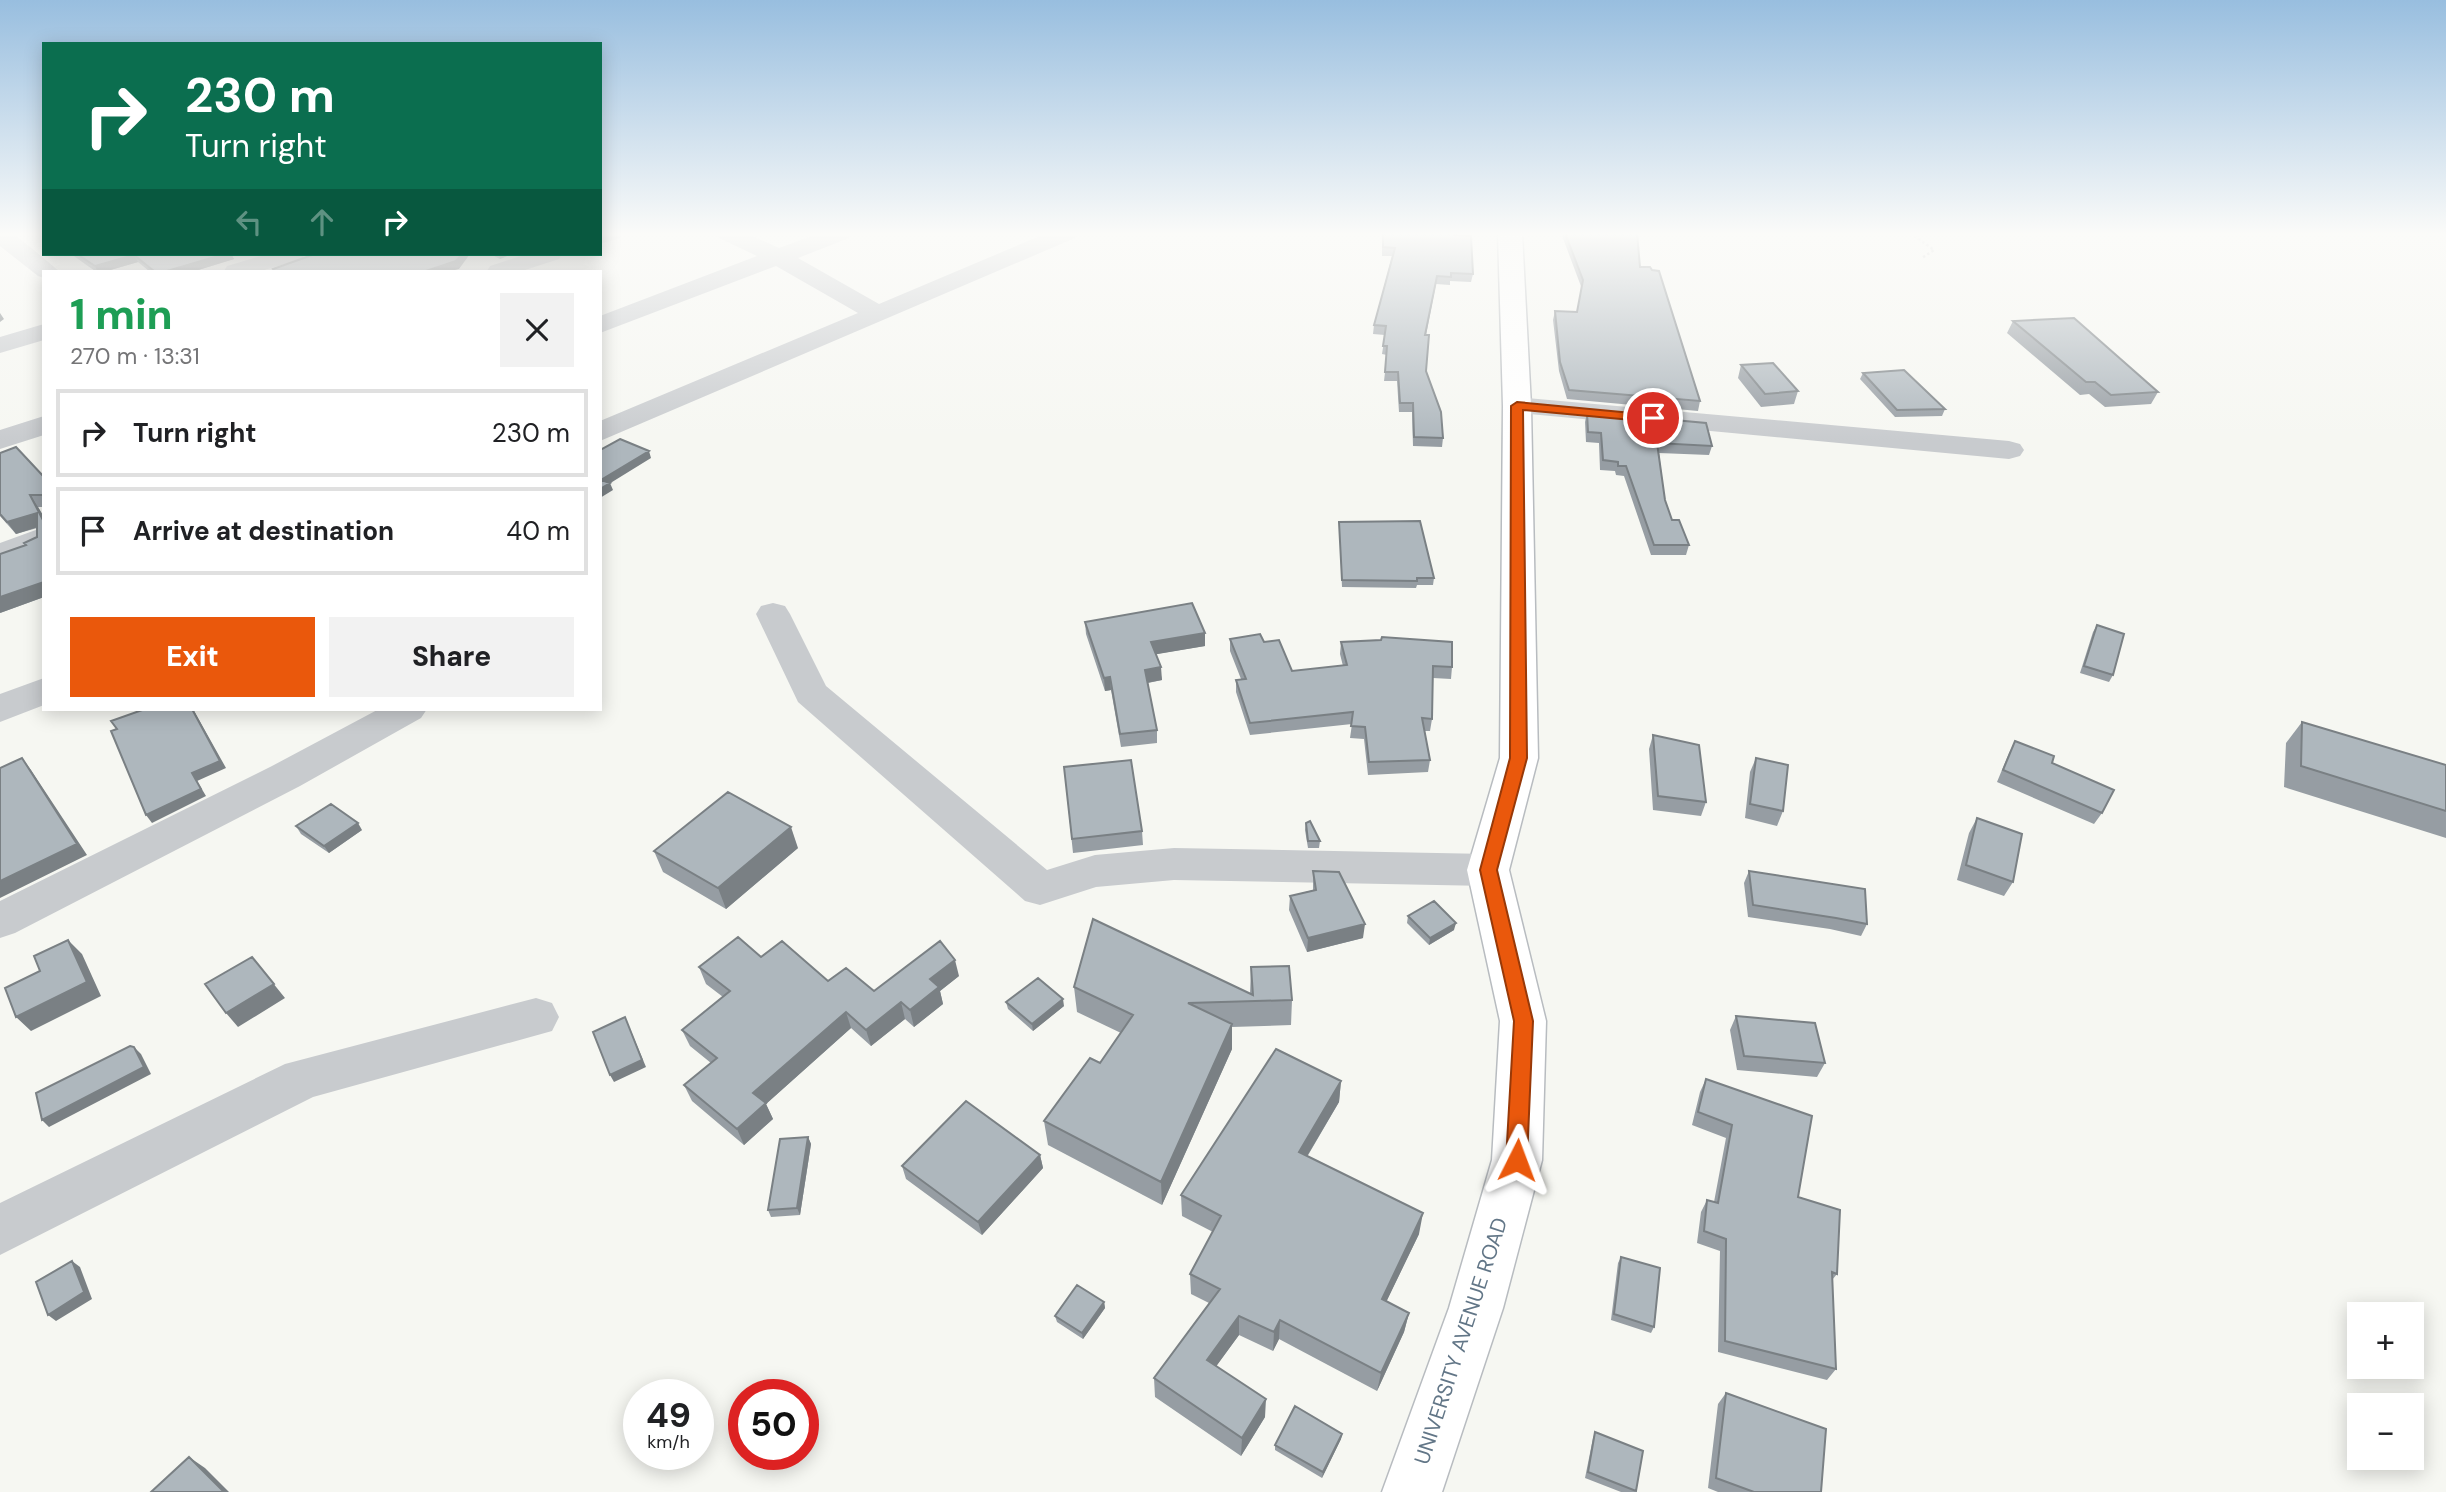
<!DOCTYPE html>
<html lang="en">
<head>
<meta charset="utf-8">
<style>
	:root { --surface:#fff; --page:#f2f2f2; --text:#202124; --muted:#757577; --line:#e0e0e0; --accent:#ea580c }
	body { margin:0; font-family:"DM Sans",sans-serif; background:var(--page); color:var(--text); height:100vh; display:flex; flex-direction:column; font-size:26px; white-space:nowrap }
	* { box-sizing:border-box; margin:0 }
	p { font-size:23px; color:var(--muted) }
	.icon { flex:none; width:38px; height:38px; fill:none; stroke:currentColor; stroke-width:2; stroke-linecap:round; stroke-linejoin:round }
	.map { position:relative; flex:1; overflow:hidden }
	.panel { position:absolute; left:42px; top:270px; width:560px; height:441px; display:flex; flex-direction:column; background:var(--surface); border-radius:0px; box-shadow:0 4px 18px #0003 }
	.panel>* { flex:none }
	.hud { position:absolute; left:42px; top:42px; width:560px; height:214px; border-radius:0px; box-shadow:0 4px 18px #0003; background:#0b6e4f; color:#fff; overflow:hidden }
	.buttons { position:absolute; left:2347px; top:1302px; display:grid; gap:14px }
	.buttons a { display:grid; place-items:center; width:77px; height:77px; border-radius:0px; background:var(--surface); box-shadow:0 4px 18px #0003; font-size:35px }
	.speed { position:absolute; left:623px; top:1379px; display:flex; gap:14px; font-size:35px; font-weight:700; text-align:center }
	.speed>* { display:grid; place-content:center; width:91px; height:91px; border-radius:50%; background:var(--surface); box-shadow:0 4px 18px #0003; line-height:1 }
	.speed small { font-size:18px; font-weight:400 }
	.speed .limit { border:10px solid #d22; background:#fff; color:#111 }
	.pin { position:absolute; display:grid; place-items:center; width:60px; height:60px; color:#fff; margin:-30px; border:4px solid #fff; border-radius:50%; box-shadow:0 2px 7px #0007 }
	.me { position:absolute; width:77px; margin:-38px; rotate:3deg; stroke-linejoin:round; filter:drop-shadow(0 0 5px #0008) }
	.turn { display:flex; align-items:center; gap:24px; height:147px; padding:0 28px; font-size:32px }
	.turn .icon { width:91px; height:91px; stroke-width:2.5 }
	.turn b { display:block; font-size:49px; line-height:60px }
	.lanes { display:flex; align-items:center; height:66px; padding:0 28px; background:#0003; justify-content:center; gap:35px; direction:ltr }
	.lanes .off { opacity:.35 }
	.round { display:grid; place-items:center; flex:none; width:74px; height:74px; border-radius:0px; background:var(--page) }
	.summary { display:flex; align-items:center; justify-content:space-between; height:119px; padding:0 28px }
	h1 { font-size:42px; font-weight:800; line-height:52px; color:#1e9e55 }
	.button { display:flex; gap:14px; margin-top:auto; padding:14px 28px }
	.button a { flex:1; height:80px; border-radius:0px; background:var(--accent); color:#fff; font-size:28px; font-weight:800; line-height:80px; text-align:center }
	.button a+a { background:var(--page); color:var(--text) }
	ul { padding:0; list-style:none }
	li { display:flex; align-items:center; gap:21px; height:88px; margin:0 14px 10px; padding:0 14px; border:4px solid var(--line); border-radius:0px }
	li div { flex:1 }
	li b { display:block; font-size:26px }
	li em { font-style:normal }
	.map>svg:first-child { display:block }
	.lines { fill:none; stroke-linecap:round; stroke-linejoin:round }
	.major-casing { stroke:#b8bcc0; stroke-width:3 }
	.path { stroke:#c0c2c4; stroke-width:2.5; stroke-dasharray:2.5 2.5; stroke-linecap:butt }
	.minor { fill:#c8cbce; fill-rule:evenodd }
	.major { fill:#fff; fill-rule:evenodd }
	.wall { fill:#969da3 }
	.shaded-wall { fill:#7a8084 }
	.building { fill:#aeb7bd; stroke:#7a8084; stroke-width:2 }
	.route { fill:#ea580c; stroke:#983908; stroke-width:2 }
	.labels { text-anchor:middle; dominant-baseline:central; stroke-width:7; stroke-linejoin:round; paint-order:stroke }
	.street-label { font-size:21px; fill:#627687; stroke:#fff }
</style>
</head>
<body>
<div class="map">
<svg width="2446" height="1492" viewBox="0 0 2446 1492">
	<rect width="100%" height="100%" fill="#f6f7f2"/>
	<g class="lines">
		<defs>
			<path id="major" d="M 1498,233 L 1522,233 L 1531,406 L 1538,758 L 1509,870 L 1546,1021 L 1542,1160 L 1503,1308 L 1442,1492 L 1382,1492 L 1449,1308 L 1492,1160 L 1500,1021 L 1467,870 L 1500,758 L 1503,406 Z"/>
		</defs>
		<use href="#major" class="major-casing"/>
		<path class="path" d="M 1910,233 L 1934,250 L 1922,258"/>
		<path class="minor" d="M 0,233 L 13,233 L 59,271 L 44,271 L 44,278 L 38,276 L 0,246 Z
			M 600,233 L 624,233 L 620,238 L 600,244 Z
			M 715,233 L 746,233 L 779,248 L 820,233 L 853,233 L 849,238 L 798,258 L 879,304 L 1047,233 L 1079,233 L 1075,238 L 600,441 L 600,421 L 858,313 L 776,266 L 600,333 L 600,316 L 757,256 L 719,238 Z
			M 268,254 L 305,254 L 302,259 L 261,271 L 224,271 L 227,266 Z
			M 527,254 L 562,254 L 559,259 L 522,271 L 487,271 L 490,266 Z
			M 44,324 L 44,340 L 0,353 L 0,337 Z
			M 1517,397 L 2009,441 L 2020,444 L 2024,450 L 2020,456 L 2009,459 L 1507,412 L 1503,406 L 1507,400 Z
			M 44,416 L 44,435 L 0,449 L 0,430 Z
			M 44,527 L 44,548 L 0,564 L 0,543 Z
			M 773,603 L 785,606 L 790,614 L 826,686 L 1047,870 L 1095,855 L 1174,848 L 1488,854 L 1503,859 L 1509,870 L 1503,881 L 1488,886 L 1174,880 L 1096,887 L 1040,905 L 1025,901 L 798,702 L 756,614 L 761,606 Z
			M 44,678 L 44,705 L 0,722 L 0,694 Z
			M 379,709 L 427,709 L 421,718 L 300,786 L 15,933 L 0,938 L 0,901 L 272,766 Z
			M 536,998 L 552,1003 L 559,1017 L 552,1031 L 313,1097 L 0,1255 L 0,1203 L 285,1064 Z"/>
		<use href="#major" class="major"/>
	</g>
	<path class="wall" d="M 1382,233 L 1456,233 L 1456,235 L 1473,274 L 1471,282 L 1450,281 L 1450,285 L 1436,284 L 1426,335 L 1426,371 L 1443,438 L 1442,447 L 1413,446 L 1412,412 L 1399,412 L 1397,381 L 1384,381 L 1387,355 L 1382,354 L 1385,335 L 1373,334 L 1374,325 L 1392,256 L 1382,256 Z
		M 1561,233 L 1637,233 L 1640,267 L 1700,401 L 1698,411 L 1567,399 L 1559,371 L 1553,320 L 1555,311 L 1577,312 L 1582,289 Z
		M 71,254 L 231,254 L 234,259 L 195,271 L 149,271 L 138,262 L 107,271 L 95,271 Z
		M 490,254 L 512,254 L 500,259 Z
		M 2013,321 L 2158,392 L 2151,404 L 2105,407 L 2089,394 L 2080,395 L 2007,333 Z
		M 1741,365 L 1798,391 L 1794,404 L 1761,407 L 1738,378 Z
		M 1863,373 L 1945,409 L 1942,416 L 1895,417 L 1860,379 Z
		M 1587,412 L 1712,446 L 1709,455 L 1659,453 L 1665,500 L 1672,520 L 1689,545 L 1686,555 L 1651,555 L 1624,476 L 1616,475 L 1615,471 L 1600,470 L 1599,443 L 1586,442 L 1585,422 Z
		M 0,453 L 44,477 L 44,507 L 38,507 L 44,517 L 44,597 L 0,613 L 26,545 L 37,537 L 37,528 L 16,534 L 0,516 Z
		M 1339,522 L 1434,578 L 1433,585 L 1417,585 L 1416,588 L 1342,587 Z
		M 1085,622 L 1205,633 L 1205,646 L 1156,654 L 1162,680 L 1148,683 L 1157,730 L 1157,743 L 1121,747 L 1111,690 L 1105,691 L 1086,634 Z
		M 2097,625 L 2113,675 L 2109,682 L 2080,673 L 2093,632 Z
		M 1230,639 L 1264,642 L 1292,671 L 1343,666 L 1340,654 L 1341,642 L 1452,667 L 1451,679 L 1433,678 L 1432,719 L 1430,731 L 1424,731 L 1430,760 L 1428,772 L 1368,775 L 1364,739 L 1350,738 L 1352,724 L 1250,735 L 1236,692 L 1236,680 L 1241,679 L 1230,651 Z
		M 2302,722 L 2446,765 L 2446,838 L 2284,787 L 2286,743 Z
		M 1653,735 L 1706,802 L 1701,816 L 1653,810 L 1649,749 Z
		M 2015,741 L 2052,763 L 2102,813 L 2094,824 L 1997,782 L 2009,753 Z
		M 1756,758 L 1783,811 L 1777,826 L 1745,818 L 1750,772 Z
		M 1064,767 L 1142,831 L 1143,845 L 1073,853 Z
		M 1977,818 L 2013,882 L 2004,896 L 1957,880 L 1969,833 Z
		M 1306,823 L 1320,841 L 1319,848 L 1308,848 L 1305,830 Z
		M 296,826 L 362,830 L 329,853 L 301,834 Z
		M 798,848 L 726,909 L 663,872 L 654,851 Z
		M 1313,871 L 1363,938 L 1307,952 L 1289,910 L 1290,896 L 1313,890 Z
		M 1749,871 L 1867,924 L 1861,936 L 1830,929 L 1748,917 L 1744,883 Z
		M 1408,916 L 1454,930 L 1429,945 L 1407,923 Z
		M 761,957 L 828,981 L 874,991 L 959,976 L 940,991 L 943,1004 L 914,1027 L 905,1019 L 871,1046 L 851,1028 L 766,1104 L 773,1119 L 744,1145 L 692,1101 L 684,1085 L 711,1063 L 690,1046 L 682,1030 L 723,997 L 706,984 L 699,967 Z
		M 1251,967 L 1292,1000 L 1291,1025 L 1232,1027 L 1232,1049 L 1162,1205 L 1048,1145 L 1044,1121 L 1100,1063 L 1121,1033 L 1077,1012 L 1074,987 L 1250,994 Z
		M 1006,1002 L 1064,1006 L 1033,1031 L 1008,1009 Z
		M 1736,1016 L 1825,1063 L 1817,1077 L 1737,1070 L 1730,1030 Z
		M 1706,1079 L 1798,1197 L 1837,1274 L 1832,1280 L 1836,1369 L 1827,1380 L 1718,1352 L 1720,1251 L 1697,1243 L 1701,1212 L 1707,1200 L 1714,1202 L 1726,1138 L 1692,1125 L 1700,1092 Z
		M 1341,1081 L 1339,1102 L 1307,1157 L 1419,1234 L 1386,1302 L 1409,1313 L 1404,1332 L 1377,1391 L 1279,1339 L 1273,1351 L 1239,1335 L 1216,1366 L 1265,1417 L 1241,1456 L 1155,1397 L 1154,1378 L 1209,1303 L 1191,1294 L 1190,1274 L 1213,1232 L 1182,1216 L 1181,1195 Z
		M 808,1137 L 811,1144 L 800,1215 L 771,1217 L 768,1210 Z
		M 1040,1155 L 1043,1168 L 982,1235 L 906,1179 L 902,1166 Z
		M 1621,1257 L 1654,1327 L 1651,1333 L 1611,1320 L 1618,1263 Z
		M 1104,1302 L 1105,1308 L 1083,1339 L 1057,1322 L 1055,1316 Z
		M 1726,1393 L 1821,1492 L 1718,1492 L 1708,1488 L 1718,1404 Z
		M 1595,1432 L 1636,1491 L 1635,1492 L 1621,1492 L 1585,1478 L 1593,1438 Z
		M 1342,1434 L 1341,1439 L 1322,1478 L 1275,1450 L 1275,1445 Z"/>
	<path class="shaded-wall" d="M 225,254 L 231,254 L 234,259 L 195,271 L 167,271 Z
		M 462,254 L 470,254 L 459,269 L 451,271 L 426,271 Z
		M 498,254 L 512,254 L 500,259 Z
		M 134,255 L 138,262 L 107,271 L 97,271 L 95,266 Z
		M 0,313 L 4,319 L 0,322 Z
		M 649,451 L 651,458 L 604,487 L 601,480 Z
		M 610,483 L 613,490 L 600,498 L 600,489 Z
		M 30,495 L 38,507 L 44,517 L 44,522 Z
		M 37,513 L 44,525 L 16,534 L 7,522 Z
		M 44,582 L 44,597 L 0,613 L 0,597 Z
		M 1205,633 L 1205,646 L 1152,655 L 1151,642 Z
		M 1161,667 L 1162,680 L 1146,683 L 1145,670 Z
		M 1110,677 L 1111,690 L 1105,691 L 1104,678 Z
		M 192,709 L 193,709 L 226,768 L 197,781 L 206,796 L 152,823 L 146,815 L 192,773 Z
		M 22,758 L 31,770 L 87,855 L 0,898 L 0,881 Z
		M 358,823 L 362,830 L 329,853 L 324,846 Z
		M 791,827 L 798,848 L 726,909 L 718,888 Z
		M 1456,923 L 1454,930 L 1429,945 L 1430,938 Z
		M 1365,924 L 1363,938 L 1307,952 L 1308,938 Z
		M 68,940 L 82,954 L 101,996 L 31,1031 L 16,1017 Z
		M 252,957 L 285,998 L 238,1027 L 226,1013 Z
		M 955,960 L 959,976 L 940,991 L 943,1004 L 914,1027 L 910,1010 L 930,979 Z
		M 1063,999 L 1064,1006 L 1033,1031 L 1032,1024 Z
		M 901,1002 L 905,1019 L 871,1046 L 866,1030 Z
		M 846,1012 L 851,1028 L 766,1104 L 773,1119 L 744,1145 L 737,1129 L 753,1093 Z
		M 625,1017 L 646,1067 L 614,1082 L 610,1075 Z
		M 1232,1024 L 1232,1049 L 1162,1205 L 1161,1182 Z
		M 134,1047 L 141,1054 L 151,1074 L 49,1127 L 42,1120 Z
		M 1341,1081 L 1339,1102 L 1297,1173 L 1299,1152 Z
		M 808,1137 L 811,1144 L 800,1215 L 797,1208 Z
		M 1040,1155 L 1043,1168 L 982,1235 L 978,1222 Z
		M 1423,1213 L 1419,1234 L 1378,1319 L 1382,1299 Z
		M 72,1261 L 80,1267 L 92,1299 L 56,1321 L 48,1315 Z
		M 1104,1302 L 1105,1308 L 1083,1339 L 1082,1333 Z
		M 1409,1313 L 1404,1332 L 1377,1391 L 1381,1373 Z
		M 1239,1316 L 1239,1335 L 1207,1379 L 1207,1360 Z
		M 1280,1320 L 1279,1339 L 1273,1351 L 1274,1332 Z
		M 1266,1399 L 1265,1417 L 1241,1456 L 1242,1438 Z
		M 1342,1434 L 1341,1439 L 1322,1478 L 1323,1472 Z
		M 189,1457 L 205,1468 L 229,1492 L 224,1492 Z"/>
	<path class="building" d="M 1383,233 L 1456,233 L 1455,235 L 1471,236 L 1473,274 L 1451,273 L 1451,277 L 1437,276 L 1425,335 L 1429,335 L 1426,371 L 1441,412 L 1443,438 L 1414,437 L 1413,403 L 1400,403 L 1398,372 L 1385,372 L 1387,346 L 1383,346 L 1386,326 L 1374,325 L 1395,248 L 1383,247 Z
		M 1565,233 L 1637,233 L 1640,267 L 1650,267 L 1652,270 L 1659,271 L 1700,401 L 1569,390 L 1560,362 L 1555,311 L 1577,312 L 1583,280 Z
		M 77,254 L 225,254 L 167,271 L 154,271 L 134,255 L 95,266 Z
		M 315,254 L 462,254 L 456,261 L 426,271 L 275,271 L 273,269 Z
		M 2074,318 L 2158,392 L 2111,395 L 2095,382 L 2086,382 L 2013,321 Z
		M 1773,363 L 1798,391 L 1765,394 L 1741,365 Z
		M 1904,370 L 1945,409 L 1897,410 L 1863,373 Z
		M 1587,412 L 1706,423 L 1712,446 L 1657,443 L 1665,500 L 1672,520 L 1679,520 L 1689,545 L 1654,545 L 1626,466 L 1618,466 L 1618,462 L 1603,460 L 1601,433 L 1588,432 Z
		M 620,439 L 649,451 L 601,480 L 610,483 L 600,489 L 600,450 Z
		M 16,447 L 44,477 L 44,495 L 30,495 L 44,522 L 44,582 L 0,597 L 0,554 L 26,545 L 24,543 L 37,537 L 37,513 L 7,522 L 0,514 L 0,453 Z
		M 1420,521 L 1434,578 L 1417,578 L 1417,581 L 1342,580 L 1339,522 Z
		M 1192,603 L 1205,633 L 1151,642 L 1161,667 L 1145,670 L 1157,730 L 1120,734 L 1110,677 L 1104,678 L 1085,622 Z
		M 2097,625 L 2124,634 L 2113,675 L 2084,666 Z
		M 1260,634 L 1264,642 L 1279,640 L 1292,671 L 1347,665 L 1341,642 L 1381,640 L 1382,637 L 1452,642 L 1452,667 L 1433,666 L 1432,719 L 1422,718 L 1430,760 L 1369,762 L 1365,727 L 1351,726 L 1353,712 L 1250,723 L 1236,680 L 1246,679 L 1230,639 Z
		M 145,709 L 192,709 L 220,761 L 192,773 L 201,789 L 146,815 L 111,731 L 117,729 L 111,721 Z
		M 2302,722 L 2446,765 L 2446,811 L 2301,766 Z
		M 1653,735 L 1699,745 L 1706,802 L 1658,796 Z
		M 2015,741 L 2054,756 L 2052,763 L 2114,790 L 2102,813 L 2003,770 Z
		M 22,758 L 77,844 L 0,881 L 0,768 Z
		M 1756,758 L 1788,765 L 1783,811 L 1750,804 Z
		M 1131,760 L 1142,831 L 1072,839 L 1064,767 Z
		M 728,792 L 791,827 L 718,888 L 654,851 Z
		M 331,804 L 358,823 L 324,846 L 296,826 Z
		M 1977,818 L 2022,834 L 2013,882 L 1966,865 Z
		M 1310,821 L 1320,841 L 1308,841 L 1306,823 Z
		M 1313,871 L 1339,872 L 1365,924 L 1308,938 L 1290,896 L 1316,890 Z
		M 1749,871 L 1865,889 L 1867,924 L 1836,918 L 1753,905 Z
		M 1434,901 L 1456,923 L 1430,938 L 1408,916 Z
		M 1093,919 L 1253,995 L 1251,967 L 1289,966 L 1292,1000 L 1188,1003 L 1232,1024 L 1161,1182 L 1044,1121 L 1090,1058 L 1100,1063 L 1133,1015 L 1074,987 Z
		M 738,937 L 761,957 L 782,941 L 828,981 L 846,968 L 874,991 L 940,941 L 955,960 L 930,979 L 939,987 L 910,1010 L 901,1002 L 866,1030 L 846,1012 L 753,1093 L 766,1103 L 737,1129 L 684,1085 L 717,1058 L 682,1030 L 730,991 L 699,967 Z
		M 68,940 L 87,982 L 16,1017 L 5,988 L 40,971 L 34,956 Z
		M 252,957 L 274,984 L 226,1013 L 205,984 Z
		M 1038,978 L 1063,999 L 1032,1024 L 1006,1002 Z
		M 1736,1016 L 1815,1023 L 1825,1063 L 1744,1056 Z
		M 625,1017 L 642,1060 L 610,1075 L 593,1032 Z
		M 130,1046 L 134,1047 L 144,1067 L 42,1120 L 36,1093 Z
		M 1276,1049 L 1341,1081 L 1299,1152 L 1423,1213 L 1382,1299 L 1409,1313 L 1381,1373 L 1280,1320 L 1274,1332 L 1239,1316 L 1207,1360 L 1266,1399 L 1242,1438 L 1154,1378 L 1220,1289 L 1190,1274 L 1221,1216 L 1181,1195 Z
		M 1706,1079 L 1812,1116 L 1798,1197 L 1840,1210 L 1837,1274 L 1832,1272 L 1836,1369 L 1725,1341 L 1726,1239 L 1704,1231 L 1707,1200 L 1718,1203 L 1732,1125 L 1698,1112 Z
		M 966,1101 L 1040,1155 L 978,1222 L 902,1166 Z
		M 808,1137 L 797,1208 L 768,1210 L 780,1139 Z
		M 1621,1257 L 1660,1268 L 1654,1327 L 1614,1314 Z
		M 72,1261 L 84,1292 L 48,1315 L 36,1282 Z
		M 1077,1285 L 1104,1302 L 1082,1333 L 1055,1316 Z
		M 1726,1393 L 1826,1429 L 1821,1492 L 1754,1492 L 1716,1478 Z
		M 1295,1406 L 1342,1434 L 1323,1472 L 1275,1445 Z
		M 1595,1432 L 1643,1451 L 1636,1491 L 1588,1472 Z
		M 189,1457 L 224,1492 L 151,1492 Z"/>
	<linearGradient id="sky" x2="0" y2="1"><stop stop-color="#98bedf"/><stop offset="0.53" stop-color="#fbfbf9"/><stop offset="1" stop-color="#fbfbf9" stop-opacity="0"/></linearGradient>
	<rect width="2446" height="442" fill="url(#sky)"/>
	<path class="route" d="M 1517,402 L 1653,415 L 1659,418 L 1653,422 L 1523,410 L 1527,758 L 1497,870 L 1533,1021 L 1527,1160 L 1524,1166 L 1517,1169 L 1509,1166 L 1506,1160 L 1514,1021 L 1480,870 L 1510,758 L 1511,406 Z"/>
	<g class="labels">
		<g class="street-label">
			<text transform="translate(1461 1341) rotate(-72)">UNIVERSITY AVENUE ROAD</text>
		</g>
	</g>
</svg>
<div class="buttons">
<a>+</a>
<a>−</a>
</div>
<div class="speed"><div>49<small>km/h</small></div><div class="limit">50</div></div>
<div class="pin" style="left:1653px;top:418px;background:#d93025"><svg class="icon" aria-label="arrive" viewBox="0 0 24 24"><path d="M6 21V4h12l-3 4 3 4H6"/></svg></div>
<svg class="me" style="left:1517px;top:1160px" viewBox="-20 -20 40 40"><path d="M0-17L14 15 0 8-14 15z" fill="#ea580c" stroke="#fff" stroke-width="4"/></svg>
<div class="hud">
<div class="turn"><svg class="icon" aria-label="right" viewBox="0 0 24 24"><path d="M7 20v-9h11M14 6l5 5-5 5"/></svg><div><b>230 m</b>Turn right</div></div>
<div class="lanes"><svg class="icon off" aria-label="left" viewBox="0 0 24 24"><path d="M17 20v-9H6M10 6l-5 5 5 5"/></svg><svg class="icon off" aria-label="ahead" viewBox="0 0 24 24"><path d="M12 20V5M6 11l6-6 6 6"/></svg><svg class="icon" aria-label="right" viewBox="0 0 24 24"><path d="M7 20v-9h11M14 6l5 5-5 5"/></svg></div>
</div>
<section class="panel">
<div class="summary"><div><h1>1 min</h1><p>270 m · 13:31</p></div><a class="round"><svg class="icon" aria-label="close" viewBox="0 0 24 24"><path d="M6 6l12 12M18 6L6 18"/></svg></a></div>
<ul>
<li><svg class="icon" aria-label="right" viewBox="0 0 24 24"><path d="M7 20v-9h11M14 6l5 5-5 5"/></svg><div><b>Turn right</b></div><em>230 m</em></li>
<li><svg class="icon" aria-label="arrive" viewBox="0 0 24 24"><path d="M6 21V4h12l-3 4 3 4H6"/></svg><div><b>Arrive at destination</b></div><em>40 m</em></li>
</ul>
<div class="button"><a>Exit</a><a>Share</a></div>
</section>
</div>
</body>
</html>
